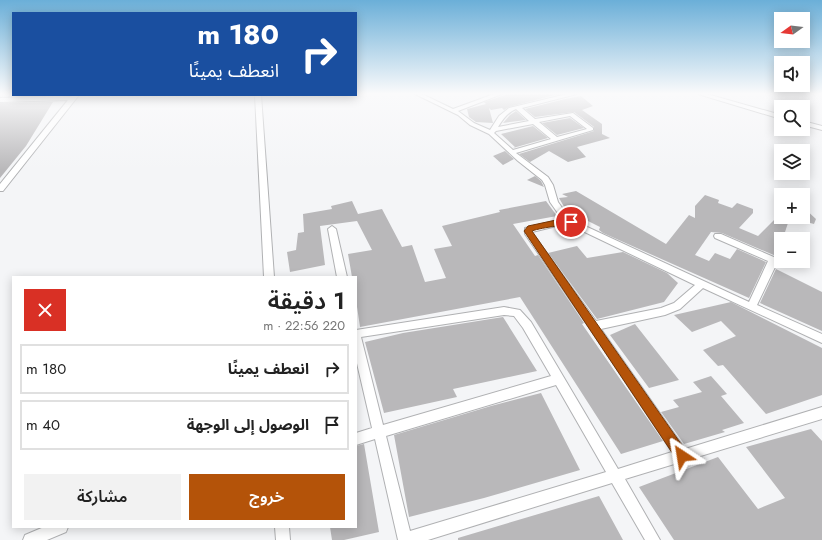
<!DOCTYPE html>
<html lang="ar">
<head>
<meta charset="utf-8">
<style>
	:root { --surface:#fff; --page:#f2f2f2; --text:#222; --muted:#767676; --line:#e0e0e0; --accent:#b45309 }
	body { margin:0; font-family:Jost,"Noto Sans Arabic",sans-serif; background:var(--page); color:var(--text); direction:rtl; height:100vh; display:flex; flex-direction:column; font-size:15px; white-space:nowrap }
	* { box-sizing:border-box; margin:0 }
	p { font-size:13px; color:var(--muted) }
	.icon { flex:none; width:22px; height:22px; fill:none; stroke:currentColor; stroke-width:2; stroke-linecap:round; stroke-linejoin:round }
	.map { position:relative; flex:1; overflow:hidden; direction:ltr }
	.panel { position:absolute; left:12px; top:276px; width:345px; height:252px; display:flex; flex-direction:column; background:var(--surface); border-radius:0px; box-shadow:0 2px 10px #0003; direction:rtl }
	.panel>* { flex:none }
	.hud { position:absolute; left:12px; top:12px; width:345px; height:84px; border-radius:0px; box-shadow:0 2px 10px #0003; direction:rtl; background:#1a4fa0; color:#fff; overflow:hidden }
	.needle { width:26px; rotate:255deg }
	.buttons { position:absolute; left:774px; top:12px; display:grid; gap:8px }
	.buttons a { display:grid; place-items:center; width:36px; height:36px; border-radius:0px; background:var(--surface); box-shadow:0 2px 10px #0003; font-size:20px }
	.pin { position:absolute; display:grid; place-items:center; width:34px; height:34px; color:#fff; margin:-17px; border:2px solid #fff; border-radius:50%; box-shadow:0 1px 4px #0007 }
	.me { position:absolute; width:44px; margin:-22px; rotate:327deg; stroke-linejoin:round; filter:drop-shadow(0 0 3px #0008) }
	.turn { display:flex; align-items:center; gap:14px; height:84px; padding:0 12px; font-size:18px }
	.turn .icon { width:52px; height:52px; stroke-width:2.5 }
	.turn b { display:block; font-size:28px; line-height:34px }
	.round { display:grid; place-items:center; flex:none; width:42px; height:42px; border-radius:0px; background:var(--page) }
	.headline { display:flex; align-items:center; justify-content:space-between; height:68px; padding:0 12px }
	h1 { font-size:24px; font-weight:600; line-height:30px }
	.action { display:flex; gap:8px; margin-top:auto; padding:8px 12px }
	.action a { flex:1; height:46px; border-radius:0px; background:var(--accent); color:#fff; font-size:16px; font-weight:600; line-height:46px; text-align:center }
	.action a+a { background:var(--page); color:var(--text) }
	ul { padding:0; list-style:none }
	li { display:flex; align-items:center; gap:12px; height:50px; margin:0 8px 6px; padding:0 4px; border:2px solid var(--line); border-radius:0px }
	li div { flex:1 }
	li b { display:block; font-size:15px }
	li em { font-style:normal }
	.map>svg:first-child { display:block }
	.building { fill:#b9b8ba }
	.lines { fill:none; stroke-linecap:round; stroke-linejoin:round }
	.street-casing { stroke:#b0b1b3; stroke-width:2 }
	.street { fill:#fff; fill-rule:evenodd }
	.route { fill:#b45309; stroke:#753606 }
</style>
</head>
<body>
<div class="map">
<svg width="822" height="540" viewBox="0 0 822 540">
	<rect width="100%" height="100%" fill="#f4f5f7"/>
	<path class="building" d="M 508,94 L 559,94 L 509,107 L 504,110 L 502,108 L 491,110 L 489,108 L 493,123 L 476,122 L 469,117 L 467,109 L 486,104 L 484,102 Z
		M 581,96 L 593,106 L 582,110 L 602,124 L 602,134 L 610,138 L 577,147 L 586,157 L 568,162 L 549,151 L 530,162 L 519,154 L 594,131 L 594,127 L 574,112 L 535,117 L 525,109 L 565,99 Z
		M 53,102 L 26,146 L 0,178 L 0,103 Z
		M 516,111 L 526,120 L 503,123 L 510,115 Z
		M 570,118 L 584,128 L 557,135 L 542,123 Z
		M 533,126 L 548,138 L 513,148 L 515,147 L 501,134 Z
		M 505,151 L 514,159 L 503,165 L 493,156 Z
		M 535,176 L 541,181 L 544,187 L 527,180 Z
		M 576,191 L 666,244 L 689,215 L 695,218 L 695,206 L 705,195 L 719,200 L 718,203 L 732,208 L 737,203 L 753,209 L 753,213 L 739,228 L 758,236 L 777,217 L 790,217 L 784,235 L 781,234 L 781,245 L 776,256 L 722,233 L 711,232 L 695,255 L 709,261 L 715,253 L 730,259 L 737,249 L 766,262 L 749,298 L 603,233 L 599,230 L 600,227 L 566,210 L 559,198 L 568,197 L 562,194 Z
		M 352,201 L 358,214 L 382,209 L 402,247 L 412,245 L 425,282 L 446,278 L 434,249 L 452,246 L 442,226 L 500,212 L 499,210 L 546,201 L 557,216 L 513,224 L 535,256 L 538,255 L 584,323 L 582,324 L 663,441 L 621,454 L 520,297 L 360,327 L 356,300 L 356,277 L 352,277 L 348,254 L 372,250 L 357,221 L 320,226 L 325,265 L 290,272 L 287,252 L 296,250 L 298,233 L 304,232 L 303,214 L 332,209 L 331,206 Z
		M 803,207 L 816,219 L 814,224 L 803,221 Z
		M 577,246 L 587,258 L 623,252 L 667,273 L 678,283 L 664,302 L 597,319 L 548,253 Z
		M 776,269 L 822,292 L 822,331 L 760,303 Z
		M 731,302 L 822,348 L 822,395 L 766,414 L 723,365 L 718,366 L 703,350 L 736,336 L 721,321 L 692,332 L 674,315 Z
		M 503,317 L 537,371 L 453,389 L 457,397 L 384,413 L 365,342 L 403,333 Z
		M 635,324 L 679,380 L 649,388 L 610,335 Z
		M 711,376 L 727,394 L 721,396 L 744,423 L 722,430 L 725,432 L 684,444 L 661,412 L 679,407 L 673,400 L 702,392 L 693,382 Z
		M 541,393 L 580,470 L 484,498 L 409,517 L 394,435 L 491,406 Z
		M 811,429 L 822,441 L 822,540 L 674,540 L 639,487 L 718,457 L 758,509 L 785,498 L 746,447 Z
		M 364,444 L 379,532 L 344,540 L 332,540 L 330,527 L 356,527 L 356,446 Z
		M 599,496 L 623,540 L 458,540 L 458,538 Z"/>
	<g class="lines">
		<defs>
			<path id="street" d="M 415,94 L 422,94 L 453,109 L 494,94 L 502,94 L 458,111 L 474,123 L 490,130 L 499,116 L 509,108 L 567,94 L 577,94 L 522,108 L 535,119 L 573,113 L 593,128 L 593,130 L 516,153 L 548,177 L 553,185 L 558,202 L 570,219 L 749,302 L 768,261 L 715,238 L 714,236 L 715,234 L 721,234 L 776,258 L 777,260 L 776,265 L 757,305 L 822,334 L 822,343 L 703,288 L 680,309 L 665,315 L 601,329 L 685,449 L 822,407 L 822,419 L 625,479 L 660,540 L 645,540 L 612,483 L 428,540 L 398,540 L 375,439 L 356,445 L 356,433 L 372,428 L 356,359 L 356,330 L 504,307 L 520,310 L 531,322 L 618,469 L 672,452 L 590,329 L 525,234 L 525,228 L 562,219 L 550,202 L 545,185 L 542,180 L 518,161 L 489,134 L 470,125 L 458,115 ZM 516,109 L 529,121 L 498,127 C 503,119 508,112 516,109 ZM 570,116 L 587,129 L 557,137 L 539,122 ZM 533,124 L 551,139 L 513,150 L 494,133 L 496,131 ZM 561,225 L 570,225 L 695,285 L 674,303 L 661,308 L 596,321 L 533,234 L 532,232 ZM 504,315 L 514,316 L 523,328 L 551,376 L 383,425 L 361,337 ZM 556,385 L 606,472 L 410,531 L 386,436 Z
				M 698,94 L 707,94 L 781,115 L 781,119 Z
				M 73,95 L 79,95 L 3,191 L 0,191 L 0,184 L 68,100 L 0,102 L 0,98 L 57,96 L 71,97 Z
				M 255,95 L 261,95 L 274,277 L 264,277 Z
				M 803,121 L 822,126 L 822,130 L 803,125 Z
				M 332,226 L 336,229 L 347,277 L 337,277 L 328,229 Z
				M 44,527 L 68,527 L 66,532 L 47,540 L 23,540 L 25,535 Z
				M 275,527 L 289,527 L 290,540 L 276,540 Z"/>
		</defs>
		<use href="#street" class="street-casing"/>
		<use href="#street" class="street"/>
	</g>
	<linearGradient id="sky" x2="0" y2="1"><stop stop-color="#6bafd8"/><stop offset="0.55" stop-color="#fafafb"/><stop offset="1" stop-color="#fafafb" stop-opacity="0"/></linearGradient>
	<rect width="822" height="170" fill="url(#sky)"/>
	<path class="route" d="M 561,219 L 571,219 L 575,222 C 571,225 542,227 532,231 L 686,451 L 688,456 L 686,460 L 682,462 L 677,460 L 524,231 L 528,226 Z"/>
</svg>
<div class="buttons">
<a><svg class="needle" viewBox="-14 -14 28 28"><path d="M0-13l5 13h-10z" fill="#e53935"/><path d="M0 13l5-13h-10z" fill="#767676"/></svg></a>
<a><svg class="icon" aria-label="sound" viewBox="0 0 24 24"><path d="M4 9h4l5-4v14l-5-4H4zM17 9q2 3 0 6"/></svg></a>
<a><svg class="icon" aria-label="search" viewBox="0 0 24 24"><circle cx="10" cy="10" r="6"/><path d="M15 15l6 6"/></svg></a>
<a><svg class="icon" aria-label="layers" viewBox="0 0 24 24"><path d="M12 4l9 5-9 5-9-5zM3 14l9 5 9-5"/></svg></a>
<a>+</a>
<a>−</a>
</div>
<div class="pin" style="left:571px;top:222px;background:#d93025"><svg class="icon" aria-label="arrive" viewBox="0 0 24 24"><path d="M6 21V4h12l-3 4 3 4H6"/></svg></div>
<svg class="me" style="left:682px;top:456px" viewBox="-20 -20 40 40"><path d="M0-17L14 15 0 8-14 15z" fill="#b45309" stroke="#fff" stroke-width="4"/></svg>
<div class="hud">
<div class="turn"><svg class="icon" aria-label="right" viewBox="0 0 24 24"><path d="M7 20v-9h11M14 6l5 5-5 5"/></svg><div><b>180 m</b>انعطف يمينًا</div></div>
</div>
<section class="panel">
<div class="headline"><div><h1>1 دقيقة</h1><p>220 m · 22:56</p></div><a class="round" style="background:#d93025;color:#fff"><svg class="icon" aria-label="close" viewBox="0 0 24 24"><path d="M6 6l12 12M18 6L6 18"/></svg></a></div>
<ul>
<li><svg class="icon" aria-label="right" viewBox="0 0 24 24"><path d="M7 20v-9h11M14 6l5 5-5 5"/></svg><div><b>انعطف يمينًا</b></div><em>180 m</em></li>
<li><svg class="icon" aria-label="arrive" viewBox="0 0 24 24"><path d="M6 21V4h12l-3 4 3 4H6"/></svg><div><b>الوصول إلى الوجهة</b></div><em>40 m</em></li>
</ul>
<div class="action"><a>خروج</a><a>مشاركة</a></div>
</section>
</div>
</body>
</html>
